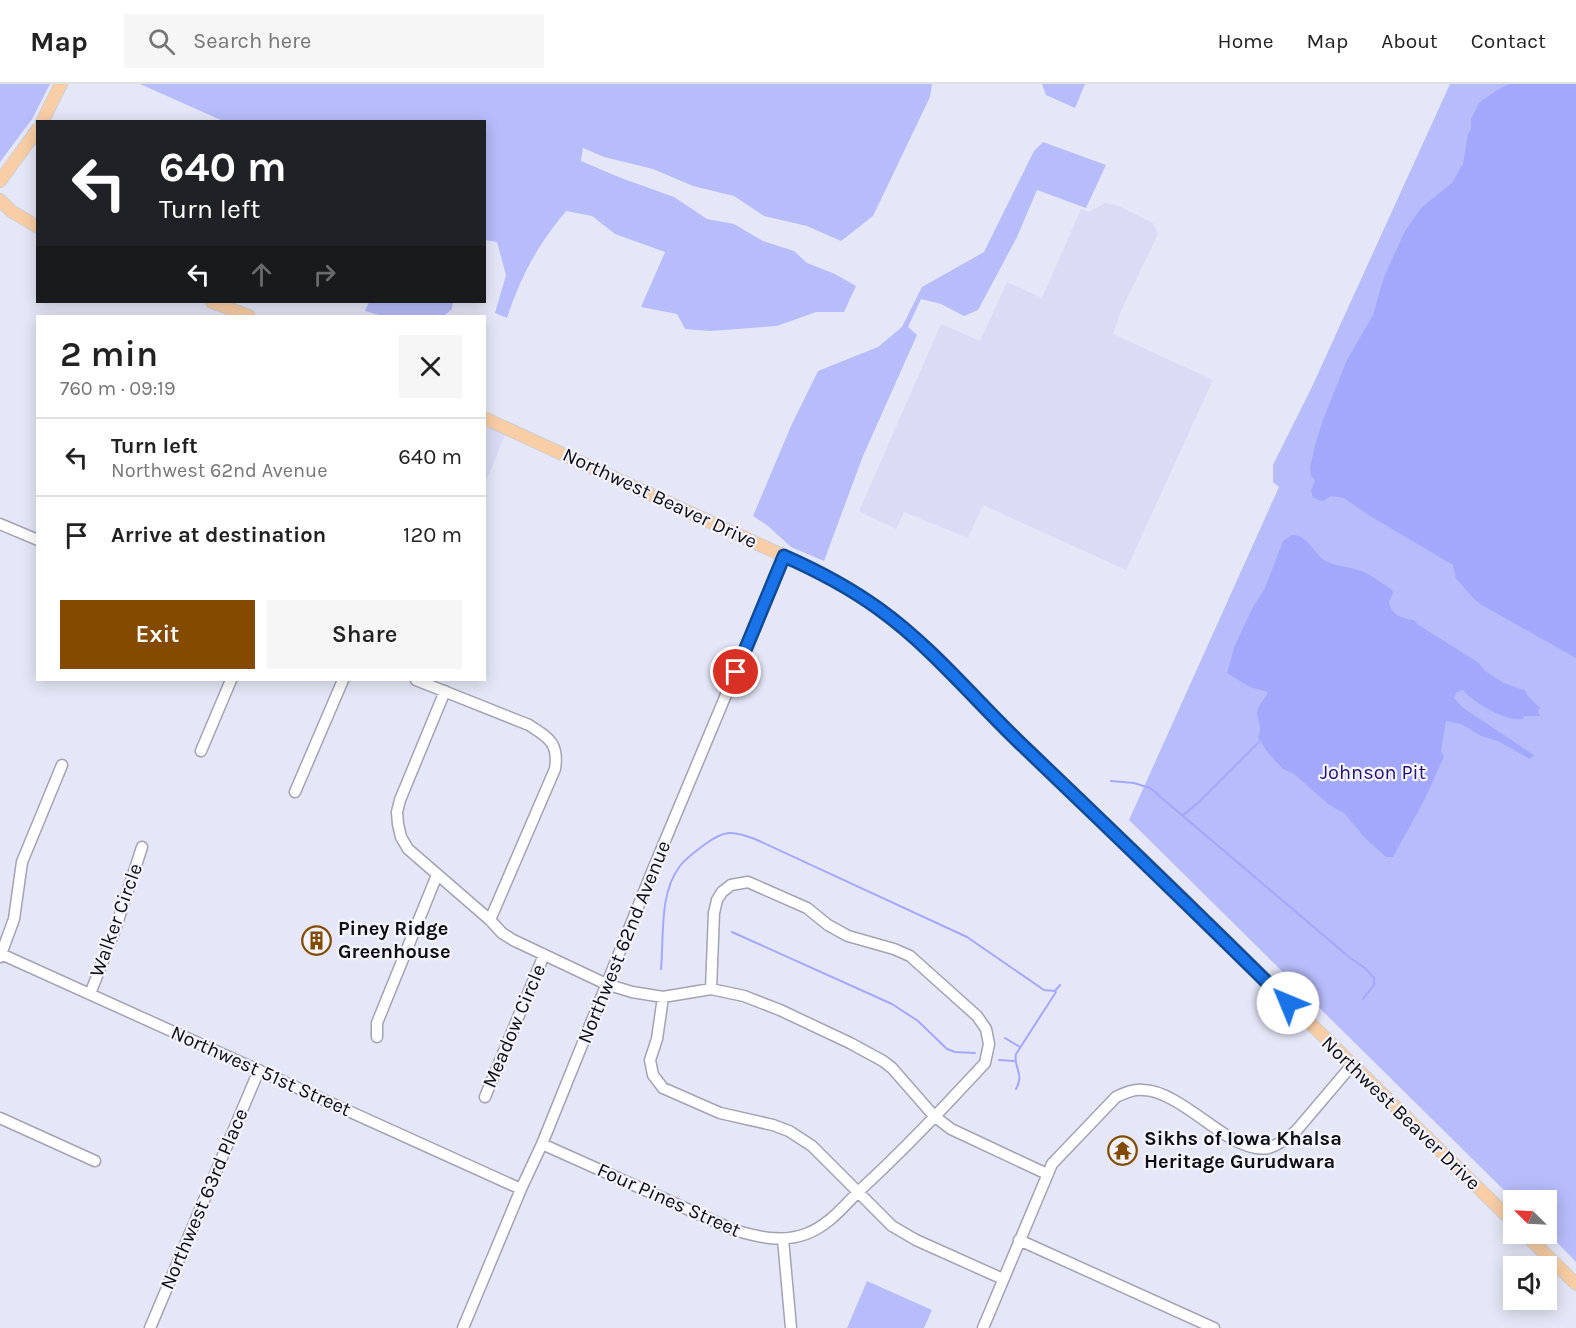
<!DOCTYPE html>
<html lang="en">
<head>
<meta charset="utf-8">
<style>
	:root { --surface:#fff; --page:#f6f6f6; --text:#222; --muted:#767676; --line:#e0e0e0; --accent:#844b00 }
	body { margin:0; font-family:Karla,sans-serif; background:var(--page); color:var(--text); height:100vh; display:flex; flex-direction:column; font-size:22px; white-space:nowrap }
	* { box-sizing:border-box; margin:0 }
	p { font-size:20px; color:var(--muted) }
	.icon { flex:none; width:33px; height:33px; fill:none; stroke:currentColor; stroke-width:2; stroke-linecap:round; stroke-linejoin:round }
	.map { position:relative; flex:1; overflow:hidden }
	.panel { position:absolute; left:36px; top:231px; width:450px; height:366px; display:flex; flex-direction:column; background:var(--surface); border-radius:0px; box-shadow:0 3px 15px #0003 }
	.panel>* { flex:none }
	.banner { position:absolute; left:36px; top:36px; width:450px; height:183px; border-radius:0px; box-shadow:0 3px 15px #0003; background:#202124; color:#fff; overflow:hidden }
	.needle { width:39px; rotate:294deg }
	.controls { position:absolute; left:1503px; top:1106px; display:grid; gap:12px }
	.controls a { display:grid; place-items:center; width:54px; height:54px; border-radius:0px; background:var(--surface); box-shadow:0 3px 15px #0003; font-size:30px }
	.pin { position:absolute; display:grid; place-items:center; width:51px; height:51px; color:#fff; margin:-26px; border:3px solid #fff; border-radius:50%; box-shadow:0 2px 6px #0007 }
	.me { position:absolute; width:66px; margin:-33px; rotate:315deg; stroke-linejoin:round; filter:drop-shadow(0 0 4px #0008) }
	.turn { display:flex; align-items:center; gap:21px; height:126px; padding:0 24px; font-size:27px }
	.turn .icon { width:78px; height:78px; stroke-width:2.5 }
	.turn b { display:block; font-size:42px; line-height:51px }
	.lanes { display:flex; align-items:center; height:57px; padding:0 24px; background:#0003; justify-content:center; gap:30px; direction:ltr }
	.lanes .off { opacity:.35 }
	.round { display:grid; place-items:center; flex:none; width:63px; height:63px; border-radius:0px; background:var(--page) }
	.head { display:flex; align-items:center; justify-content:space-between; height:102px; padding:0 24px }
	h1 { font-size:36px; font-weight:600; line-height:45px }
	.primary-button { display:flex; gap:12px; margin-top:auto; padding:12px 24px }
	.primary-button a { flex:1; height:69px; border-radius:0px; background:var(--accent); color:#fff; font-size:24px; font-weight:600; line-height:69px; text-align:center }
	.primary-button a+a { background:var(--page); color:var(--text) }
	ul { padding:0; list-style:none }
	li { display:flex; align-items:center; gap:18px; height:78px; padding:0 24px; border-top:2px solid var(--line) }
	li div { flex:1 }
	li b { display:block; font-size:22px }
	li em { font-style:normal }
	header { display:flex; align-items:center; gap:36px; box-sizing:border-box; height:84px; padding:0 30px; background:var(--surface); border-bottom:2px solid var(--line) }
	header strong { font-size:28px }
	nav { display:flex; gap:33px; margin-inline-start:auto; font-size:21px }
	.search { width:420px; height:54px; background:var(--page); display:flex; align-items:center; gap:15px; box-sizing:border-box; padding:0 21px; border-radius:0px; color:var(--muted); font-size:22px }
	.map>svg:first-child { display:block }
	.built { fill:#d9dcf4 }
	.green { fill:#b7bcfb }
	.water { fill:#a4a8fd }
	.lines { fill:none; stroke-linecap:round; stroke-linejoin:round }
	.stream { stroke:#a4a8fd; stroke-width:2 }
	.minor-casing { stroke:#a2a3b3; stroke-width:13 }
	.major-casing { stroke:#cfcfd0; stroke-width:14 }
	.minor { stroke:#fff; stroke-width:10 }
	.major { stroke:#f9cea6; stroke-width:12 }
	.route-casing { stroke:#114b97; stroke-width:15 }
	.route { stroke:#1a73e8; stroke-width:10 }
	.labels { text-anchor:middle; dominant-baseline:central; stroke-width:4.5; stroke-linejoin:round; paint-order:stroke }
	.street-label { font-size:20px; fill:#0d0d12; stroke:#f3f4ff }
	.park-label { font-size:20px; fill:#261072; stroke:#f3f4ff }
	.poi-label { font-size:20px; font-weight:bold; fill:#0d0d12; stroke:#f3f4ff; text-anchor:start }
</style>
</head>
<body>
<header>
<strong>Map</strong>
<div class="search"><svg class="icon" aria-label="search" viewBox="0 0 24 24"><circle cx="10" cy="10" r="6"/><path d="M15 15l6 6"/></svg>Search here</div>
<nav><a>Home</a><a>Map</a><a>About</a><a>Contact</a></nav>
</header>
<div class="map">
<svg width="1576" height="1244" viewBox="0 0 1576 1244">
	<rect width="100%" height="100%" fill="#e5e7f8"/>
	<path class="built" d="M 1105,119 L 1119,122 L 1153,139 L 1158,150 L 1121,227 L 1113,250 L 1213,296 L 1126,486 L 983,421 L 968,454 L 904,428 L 896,445 L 859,427 L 941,240 L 980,257 L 1007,198 L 1042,214 L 1081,125 L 1089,128 Z
		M 485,342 L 505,351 L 485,400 Z"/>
	<path class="green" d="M 0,0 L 50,0 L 32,35 L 0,78 Z
		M 140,0 L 932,0 L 930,13 L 873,132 L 841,157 L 807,142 L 764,132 L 734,112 L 693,102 L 653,85 L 604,73 L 583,64 L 581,77 L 621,94 L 674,113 L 707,135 L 734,140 L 763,157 L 794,167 L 807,179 L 835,190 L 856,202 L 844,228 L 816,228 L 777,242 L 710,247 L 685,245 L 677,230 L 641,223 L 665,168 L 615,150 L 592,132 L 566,127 C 537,162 521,192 507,234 L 495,229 L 506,191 L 497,158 L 485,156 L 484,38 L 223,37 Z
		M 1042,0 L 1085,0 L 1075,24 L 1046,11 Z
		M 1450,0 L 1576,0 L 1576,1178 L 1547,1148 L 1546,1116 L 1514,1116 L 1129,736 L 1279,403 L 1273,398 L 1273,381 L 1311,305 Z
		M 1043,58 L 1106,81 L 1086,124 L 1037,106 L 1017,153 L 978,226 L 964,232 L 941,220 L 921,215 L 908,243 L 917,251 L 863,372 L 824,477 L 791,463 L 768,442 L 753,432 L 791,342 L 818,287 L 878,263 L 902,243 L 922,203 L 984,168 L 1034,67 Z
		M 369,218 L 453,218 L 452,225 L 444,232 L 382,232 L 365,227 Z
		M 867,1197 L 932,1226 L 924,1244 L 847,1244 Z"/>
	<path class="water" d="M 1510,0 L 1576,0 L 1576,574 L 1480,520 C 1470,512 1465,503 1456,495 L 1453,481 L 1370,432 L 1344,414 L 1331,412 L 1323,417 L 1313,414 L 1311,407 L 1315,396 L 1311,392 L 1310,383 L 1317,354 L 1326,328 L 1347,276 L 1373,231 L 1384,193 L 1405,147 L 1421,124 L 1452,99 L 1463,80 L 1468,50 L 1471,45 L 1471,35 L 1479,19 L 1497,6 Z
		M 1292,451 C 1308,451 1313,468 1324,476 C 1335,483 1349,482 1361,487 C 1372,491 1381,499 1391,505 L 1393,508 L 1389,519 C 1392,531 1402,535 1414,536 L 1417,540 L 1479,579 L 1485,587 L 1504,599 L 1526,607 L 1527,611 L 1540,624 L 1538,627 L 1540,632 L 1524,632 L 1523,635 C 1506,638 1474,619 1463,606 L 1457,608 L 1454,614 L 1462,623 L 1534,671 L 1530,675 L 1498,657 L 1481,652 L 1461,640 L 1446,637 L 1441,667 L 1444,672 L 1425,715 L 1393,773 L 1386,773 L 1365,754 L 1345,730 L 1328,720 L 1294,690 L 1283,685 L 1269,670 L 1258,654 C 1262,643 1259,640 1257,630 C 1257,622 1265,615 1268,608 L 1250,603 L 1227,589 L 1235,561 L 1253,523 L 1265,504 L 1283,457 Z"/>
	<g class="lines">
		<path class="stream" d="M 1111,697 L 1134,699 L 1150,704 L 1349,873 L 1365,884 L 1374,894 L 1374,901 L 1363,915
			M 1183,731 L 1198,719 L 1259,658
			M 732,848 L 892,920 L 918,937 L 947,965 L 955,968 L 975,969
			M 661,885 C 664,852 659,809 680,782 C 686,774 696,767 704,761 C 724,746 732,746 755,755 L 967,853 L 1044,906 L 1055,907 L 1060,901
			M 1005,954 L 1020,963
			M 999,976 L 1014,977
			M 1016,1005 C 1025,989 1013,984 1016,970 L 1056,908"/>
		<defs>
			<path id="minor" d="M 0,440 L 38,456
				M 416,596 L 529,641 C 549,654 559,659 555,685 L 490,836
				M 445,607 L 400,716 L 397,728 L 398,740 L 401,753 L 408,765 L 490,836 L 502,849 L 513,856 L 606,900 L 632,908 L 663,913 L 711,905 L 744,912 L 780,926 L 850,959 L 883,977 L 892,984 L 934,1032 L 951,1045 L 1047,1090
				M 201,667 L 231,596
				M 295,708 L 343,596
				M 1,870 L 521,1105
				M 0,873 L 14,835 L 22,778 L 62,681
				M 90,910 L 115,846 L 142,763
				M 663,913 L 657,955 L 650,976 L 653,991 L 663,1004 L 720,1029 L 773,1041 L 789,1047 L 812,1062 L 892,1142 L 916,1156 L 1003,1195
				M 377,953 L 377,939 L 437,791
				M 485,1013 L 544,871
				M 0,1034 L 95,1077
				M 542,1060 L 734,1146 C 758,1153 781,1159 806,1150 C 828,1142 843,1123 859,1107 C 903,1067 944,1023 985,979 L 989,960 L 986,945 L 977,932 L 910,872 L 894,865 L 848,852 L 828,841 L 807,824 L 748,798 L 731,801 L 722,808 L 717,816 L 714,829 L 711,905
				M 783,1155 L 791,1244
				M 1019,1156 L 1214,1244
				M 150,1244 L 259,986
				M 463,1244 L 521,1105 L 542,1060 L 654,783 L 784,472
				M 983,1244 L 1052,1080 L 1116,1013 C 1125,1009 1133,1005 1143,1006 C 1172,1006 1210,1044 1236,1057 C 1246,1062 1257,1066 1268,1064 C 1279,1061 1287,1054 1296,1047 L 1352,981"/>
			<path id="major" d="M 42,38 L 61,0
				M 0,97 L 38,45
				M 0,116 L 11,127 L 38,143
				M 212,218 L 249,232
				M 484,334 L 806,482 L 844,502 L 879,525 L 917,556 L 1019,658 L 1154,786 L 1514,1139
				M 1524,1149 L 1576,1200"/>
		</defs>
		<use href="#minor" class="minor-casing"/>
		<use href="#major" class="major-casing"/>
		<use href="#minor" class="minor"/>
		<use href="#major" class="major"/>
	</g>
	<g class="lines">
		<defs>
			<path id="route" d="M 736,588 L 784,472 C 818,487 850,504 879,525 C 932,563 974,615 1021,660 C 1111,746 1200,832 1288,919"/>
		</defs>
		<use href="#route" class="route-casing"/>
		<use href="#route" class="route"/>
	</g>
	<defs>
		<symbol id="building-ring" viewBox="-11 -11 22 22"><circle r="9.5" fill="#f3f4ff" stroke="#844b00" stroke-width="1.5"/><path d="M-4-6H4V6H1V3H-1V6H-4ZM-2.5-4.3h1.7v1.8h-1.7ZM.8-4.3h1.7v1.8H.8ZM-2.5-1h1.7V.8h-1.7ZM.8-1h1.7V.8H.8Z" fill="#844b00"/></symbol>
		<symbol id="temple-ring" viewBox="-11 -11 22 22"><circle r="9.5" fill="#f3f4ff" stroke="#844b00" stroke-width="1.5"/><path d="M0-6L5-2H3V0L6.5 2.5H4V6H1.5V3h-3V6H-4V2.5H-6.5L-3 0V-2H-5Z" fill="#844b00"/></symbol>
	</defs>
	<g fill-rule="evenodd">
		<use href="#building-ring" x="300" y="840" width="33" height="33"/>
		<use href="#temple-ring" x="1106" y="1050" width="33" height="33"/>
	</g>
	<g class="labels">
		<g class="street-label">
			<text transform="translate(660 414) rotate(25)">Northwest Beaver Drive</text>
			<text transform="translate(116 836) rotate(-70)">Walker Circle</text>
			<text transform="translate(624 858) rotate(-68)">Northwest 62nd Avenue</text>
			<text transform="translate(514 942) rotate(-67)">Meadow Circle</text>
			<text transform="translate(261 987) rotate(24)">Northwest 51st Street</text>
			<text transform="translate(1401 1029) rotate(44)">Northwest Beaver Drive</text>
			<text transform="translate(204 1115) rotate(-67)">Northwest 63rd Place</text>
			<text transform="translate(669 1116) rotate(24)">Four Pines Street</text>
		</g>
		<g class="park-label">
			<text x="1373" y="688">Johnson Pit</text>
		</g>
		<g class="poi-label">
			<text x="338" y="844">Piney Ridge<tspan x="338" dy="23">Greenhouse</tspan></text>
			<text x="1144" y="1054">Sikhs of Iowa Khalsa<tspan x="1144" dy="23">Heritage Gurudwara</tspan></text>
		</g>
	</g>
</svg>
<div class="controls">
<a><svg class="needle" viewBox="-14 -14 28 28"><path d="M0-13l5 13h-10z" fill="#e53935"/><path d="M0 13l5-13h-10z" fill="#767676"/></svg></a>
<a><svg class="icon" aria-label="sound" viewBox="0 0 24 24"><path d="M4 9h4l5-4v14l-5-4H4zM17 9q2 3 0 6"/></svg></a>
</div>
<div class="pin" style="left:736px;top:588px;background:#d93025"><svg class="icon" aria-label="arrive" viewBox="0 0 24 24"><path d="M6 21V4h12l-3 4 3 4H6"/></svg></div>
<svg class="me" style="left:1288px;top:919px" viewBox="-20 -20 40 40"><circle r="19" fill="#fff"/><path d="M0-13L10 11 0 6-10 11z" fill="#1a73e8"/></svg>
<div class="banner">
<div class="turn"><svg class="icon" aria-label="left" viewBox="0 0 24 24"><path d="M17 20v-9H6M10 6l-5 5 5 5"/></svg><div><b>640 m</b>Turn left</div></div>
<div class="lanes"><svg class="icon" aria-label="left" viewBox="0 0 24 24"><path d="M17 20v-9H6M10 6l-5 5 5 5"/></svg><svg class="icon off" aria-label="ahead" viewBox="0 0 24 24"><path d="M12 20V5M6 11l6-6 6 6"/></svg><svg class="icon off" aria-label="right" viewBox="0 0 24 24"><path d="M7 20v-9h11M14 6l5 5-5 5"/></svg></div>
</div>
<section class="panel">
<div class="head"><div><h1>2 min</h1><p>760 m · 09:19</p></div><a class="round"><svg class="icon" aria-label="close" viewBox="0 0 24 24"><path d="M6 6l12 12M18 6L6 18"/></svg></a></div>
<ul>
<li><svg class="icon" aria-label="left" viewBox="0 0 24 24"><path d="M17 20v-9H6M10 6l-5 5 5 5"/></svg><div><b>Turn left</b><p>Northwest 62nd Avenue</p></div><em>640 m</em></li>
<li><svg class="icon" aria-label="arrive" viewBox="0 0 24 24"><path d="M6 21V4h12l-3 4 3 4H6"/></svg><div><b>Arrive at destination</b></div><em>120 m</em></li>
</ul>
<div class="primary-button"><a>Exit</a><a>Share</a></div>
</section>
</div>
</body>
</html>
